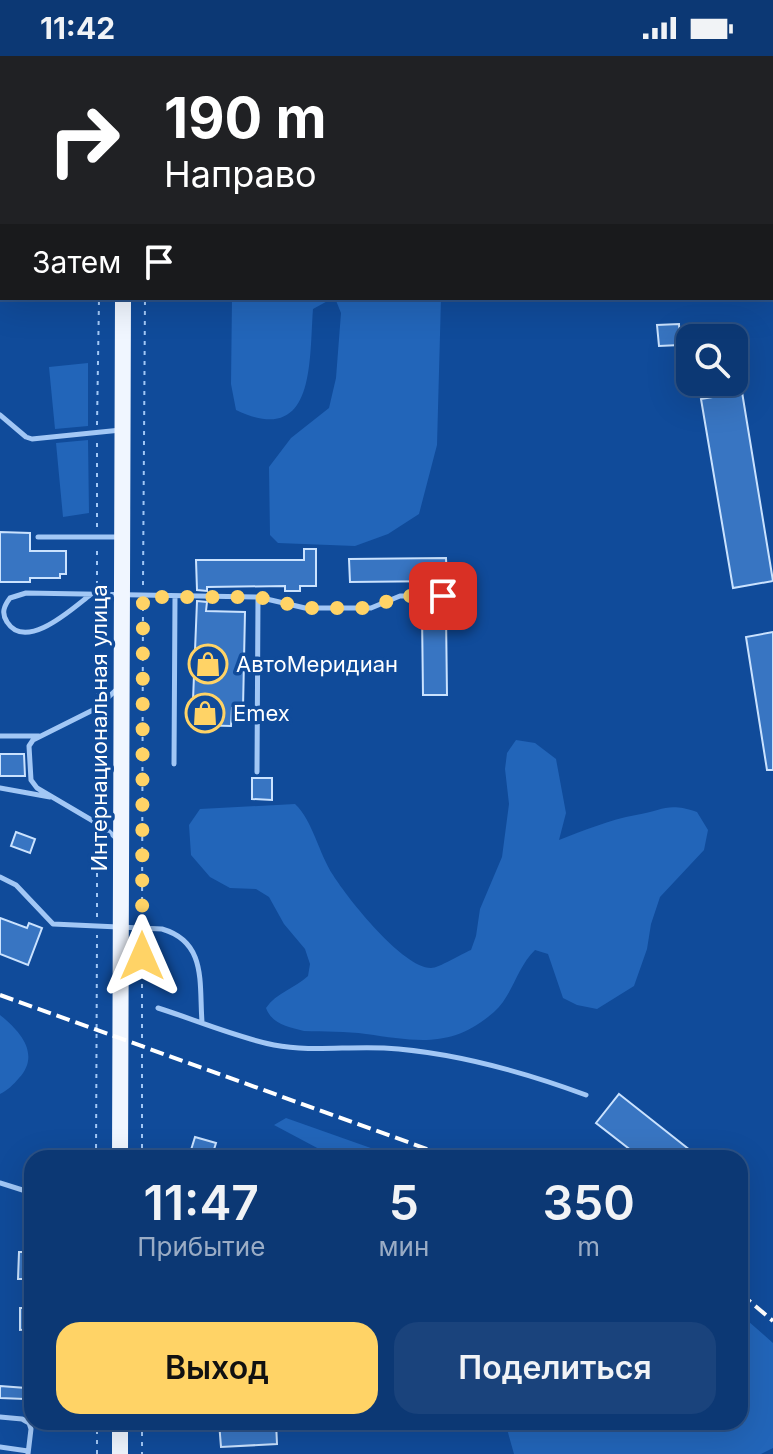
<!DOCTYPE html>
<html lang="ru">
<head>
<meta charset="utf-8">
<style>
	:root { --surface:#0c3874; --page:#1a437c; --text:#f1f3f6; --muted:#9aacc5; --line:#2c5286; --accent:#ffd366 }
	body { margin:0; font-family:Inter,sans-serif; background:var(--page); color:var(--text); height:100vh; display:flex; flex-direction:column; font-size:30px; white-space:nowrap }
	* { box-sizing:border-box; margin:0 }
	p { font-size:26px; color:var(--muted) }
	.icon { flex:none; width:44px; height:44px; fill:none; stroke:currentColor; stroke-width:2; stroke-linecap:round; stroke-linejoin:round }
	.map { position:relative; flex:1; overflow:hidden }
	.details { position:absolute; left:24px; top:1094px; width:724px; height:280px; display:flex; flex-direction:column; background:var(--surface); border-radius:24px; box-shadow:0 8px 32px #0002,0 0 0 2px var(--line) }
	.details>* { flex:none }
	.guide { position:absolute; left:0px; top:0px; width:774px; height:244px; box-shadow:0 8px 32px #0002,0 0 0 2px var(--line); background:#202124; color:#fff; overflow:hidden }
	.fabs { position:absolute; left:676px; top:268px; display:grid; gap:16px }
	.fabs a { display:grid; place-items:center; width:72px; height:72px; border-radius:16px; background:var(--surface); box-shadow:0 8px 32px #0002,0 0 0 2px var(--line); font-size:40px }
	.pin { position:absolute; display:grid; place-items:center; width:68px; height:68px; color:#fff; margin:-34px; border-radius:16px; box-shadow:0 4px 12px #0006 }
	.me { position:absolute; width:88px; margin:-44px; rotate:0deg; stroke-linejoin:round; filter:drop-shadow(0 0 6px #0008) }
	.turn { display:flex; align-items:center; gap:28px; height:168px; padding:0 32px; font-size:36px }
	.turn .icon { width:104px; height:104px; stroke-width:2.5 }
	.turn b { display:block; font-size:56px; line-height:68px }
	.then { display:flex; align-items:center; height:76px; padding:0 32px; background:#0003; gap:16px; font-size:30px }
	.eta { display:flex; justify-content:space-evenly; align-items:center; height:136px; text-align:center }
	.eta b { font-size:48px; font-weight:600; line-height:56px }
	.button { display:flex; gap:16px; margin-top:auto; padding:16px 32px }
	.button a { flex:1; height:92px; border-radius:24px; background:var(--accent); color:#111; font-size:32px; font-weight:600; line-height:92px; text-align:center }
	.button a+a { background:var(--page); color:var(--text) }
	.status { display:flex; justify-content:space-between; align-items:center; height:56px; padding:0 40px; background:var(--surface); direction:ltr }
	.status svg { height:22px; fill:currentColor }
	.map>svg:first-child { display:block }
	.green { fill:#2265b9 }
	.building { fill:#3875c2; stroke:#cae2fe; stroke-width:2 }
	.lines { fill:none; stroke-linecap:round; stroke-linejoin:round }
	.path { stroke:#a2c7f5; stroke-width:2; stroke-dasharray:4 6; stroke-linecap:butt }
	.lane { stroke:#a2c7f5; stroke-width:5 }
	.primary { stroke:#f0f6ff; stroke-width:16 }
	.rail { stroke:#fff; stroke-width:4; stroke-dasharray:14 6; stroke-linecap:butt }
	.route { stroke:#ffd366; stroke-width:14; stroke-dasharray:0 25.2 }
	.labels { text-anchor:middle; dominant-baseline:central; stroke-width:7; stroke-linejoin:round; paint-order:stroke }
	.poi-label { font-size:22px; fill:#fff; stroke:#104b9a; text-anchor:start }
	.street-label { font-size:22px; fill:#fff; stroke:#104b9a }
</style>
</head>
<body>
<div class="status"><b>11:42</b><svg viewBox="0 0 49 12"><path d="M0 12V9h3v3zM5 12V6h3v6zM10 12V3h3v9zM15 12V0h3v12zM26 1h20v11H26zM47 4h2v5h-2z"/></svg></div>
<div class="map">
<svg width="773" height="1398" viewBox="0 0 773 1398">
	<rect width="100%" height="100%" fill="#104b9a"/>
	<path class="green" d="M 256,0 L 375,0 L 378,2 L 257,2 Z
		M 232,242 L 333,242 L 313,253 C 309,305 316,392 236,354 L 231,328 Z
		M 335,242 L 441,242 L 437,389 L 419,458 L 388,478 L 355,490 L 278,487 L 270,479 L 269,411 L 291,382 L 329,352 L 336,322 L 341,257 Z
		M 88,307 L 88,370 L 55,373 L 49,311 Z
		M 88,384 L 89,457 L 63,461 L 56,387 Z
		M 516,684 L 535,687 L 556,703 L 566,757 L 559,784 C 585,774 609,764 636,759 C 664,754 668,746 697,756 L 708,774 L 704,794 L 660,841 L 651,868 L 647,893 L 634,930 L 597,953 L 577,949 L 563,942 L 548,898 L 535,894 C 517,911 513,939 494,956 C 452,993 417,985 366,978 C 346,975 324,976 304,975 C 288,971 272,968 266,952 C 276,937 295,932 308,920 L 310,908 L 305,893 L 284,868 L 269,841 L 256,833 L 230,832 L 210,821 L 191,799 L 189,769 L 200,753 L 295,748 C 313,765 319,798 333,819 C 348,843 403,912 431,912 C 439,912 461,898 471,894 L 476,880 L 480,853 L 502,801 L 509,748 L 505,713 L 507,697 Z
		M 0,959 C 20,975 41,998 19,1022 C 13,1029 8,1034 0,1038 Z
		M 286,1062 L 399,1102 L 336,1102 L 274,1069 Z
		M 740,1258 L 773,1287 L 773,1392 L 761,1398 L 514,1398 L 505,1366 L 740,1366 Z"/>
	<path class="building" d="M 679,268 L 680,289 L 659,290 L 657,269 Z
		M 742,336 L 773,525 L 733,532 L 701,343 Z
		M 0,476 L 30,477 L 30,495 L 66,495 L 66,518 L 60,518 L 60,522 L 30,522 L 30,526 L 0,526 Z
		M 304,493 L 316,493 L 316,530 L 300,530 L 300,535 L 285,535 L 285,530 L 207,531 L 207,535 L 197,534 L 196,504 L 304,504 Z
		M 446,502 L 447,525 L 350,526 L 349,503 Z
		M 197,545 L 207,546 L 206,555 L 245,556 L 243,652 L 232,652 L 231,670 L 192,669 Z
		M 422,558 L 446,558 L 447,639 L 423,639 Z
		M 773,576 L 773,714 L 767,714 L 746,581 Z
		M 0,698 L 24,698 L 25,720 L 0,720 Z
		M 252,722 L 272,722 L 272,744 L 252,743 Z
		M 16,776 L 35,783 L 30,797 L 11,790 Z
		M 0,862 L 27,872 L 29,867 L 42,872 L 28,909 L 0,898 Z
		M 619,1038 L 700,1102 L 641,1102 L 596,1067 Z
		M 195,1081 L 216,1087 L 212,1100 L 191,1094 Z
		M 19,1196 L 32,1196 L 32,1223 L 18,1223 Z
		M 20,1252 L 32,1252 L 32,1273 L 20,1274 Z
		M 0,1330 L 26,1332 L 25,1343 L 0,1342 Z
		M 219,1366 L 276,1366 L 277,1388 L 221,1391 Z"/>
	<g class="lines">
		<path class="path" d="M 99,0 L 99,2
			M 145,2 L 145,0
			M 97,369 L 99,242
			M 97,387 L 97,473
			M 97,529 L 97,491
			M 143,529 L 145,242
			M 97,641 L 97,547
			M 97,663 L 97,757
			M 97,861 L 97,779
			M 142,865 L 143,547
			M 96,1102 L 97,879
			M 142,1102 L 142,883
			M 142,1366 L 142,1398
			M 97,1398 L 97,1366"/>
		<path class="lane" d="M 0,115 L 2,114
			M 0,359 L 26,381 L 32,383 L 121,374
			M 38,481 L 120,481
			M 90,539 C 73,552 26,596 7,566 C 1,557 4,550 10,542 L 26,537 L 258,541 L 305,552 L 371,552 L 400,540 L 443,540
			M 117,633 L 97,652 L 33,684 L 29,690 L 31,724 L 37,732 L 105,772 L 117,783
			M 0,680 L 39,680
			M 174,708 L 175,541
			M 257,716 L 258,541
			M 0,732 L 50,741
			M 0,821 L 16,829 L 53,868 L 162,873 C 207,886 199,927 202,966
			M 158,952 C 196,964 235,981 274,989 C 311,996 347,990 384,992 C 454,996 521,1015 586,1039
			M 0,1127 L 32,1137
			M 0,1361 L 22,1363 L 29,1367 L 31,1373 L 28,1398
			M 0,1391 L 28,1395"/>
		<path class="primary" d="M 124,0 L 124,2
			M 120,1102 L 123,242
			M 120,1398 L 120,1366"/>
		<path class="rail" d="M 0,939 L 452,1102
			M 740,1237 L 773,1265"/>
	</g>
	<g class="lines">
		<path class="route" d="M 142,900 L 143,541 L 258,541 L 305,552 L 371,552 L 400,540 L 443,540"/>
	</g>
	<defs>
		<symbol id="shop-ring" viewBox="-11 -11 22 22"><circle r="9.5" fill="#104b9a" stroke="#ffd366" stroke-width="1.5"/><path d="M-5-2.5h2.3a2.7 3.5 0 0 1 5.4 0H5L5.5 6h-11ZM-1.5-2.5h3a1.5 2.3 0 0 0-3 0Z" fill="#ffd366"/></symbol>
	</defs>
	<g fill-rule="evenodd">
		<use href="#shop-ring" x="186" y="586" width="44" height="44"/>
		<use href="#shop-ring" x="183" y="635" width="44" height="44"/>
	</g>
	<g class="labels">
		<g class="poi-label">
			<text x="236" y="608">АвтоМеридиан</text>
			<text x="233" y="657">Emex</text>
		</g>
		<g class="street-label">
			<text transform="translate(99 672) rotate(-90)">Интернациональная улица</text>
		</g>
	</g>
</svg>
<div class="fabs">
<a><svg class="icon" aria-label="search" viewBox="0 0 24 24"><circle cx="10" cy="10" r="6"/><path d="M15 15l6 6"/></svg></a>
</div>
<div class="pin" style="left:443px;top:540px;background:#d93025"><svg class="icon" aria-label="arrive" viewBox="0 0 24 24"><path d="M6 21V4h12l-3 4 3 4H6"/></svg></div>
<svg class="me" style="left:142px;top:900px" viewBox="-20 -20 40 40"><path d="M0-17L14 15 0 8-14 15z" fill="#ffd366" stroke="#fff" stroke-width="4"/></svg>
<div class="guide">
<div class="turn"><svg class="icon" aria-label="right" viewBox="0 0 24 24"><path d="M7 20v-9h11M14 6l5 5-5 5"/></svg><div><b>190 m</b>Направо</div></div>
<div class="then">Затем<svg class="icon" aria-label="arrive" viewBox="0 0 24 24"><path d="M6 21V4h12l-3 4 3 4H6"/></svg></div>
</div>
<section class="details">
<div class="eta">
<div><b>11:47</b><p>Прибытие</p></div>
<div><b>5</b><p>мин</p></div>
<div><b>350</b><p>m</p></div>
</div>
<div class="button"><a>Выход</a><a>Поделиться</a></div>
</section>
</div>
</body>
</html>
